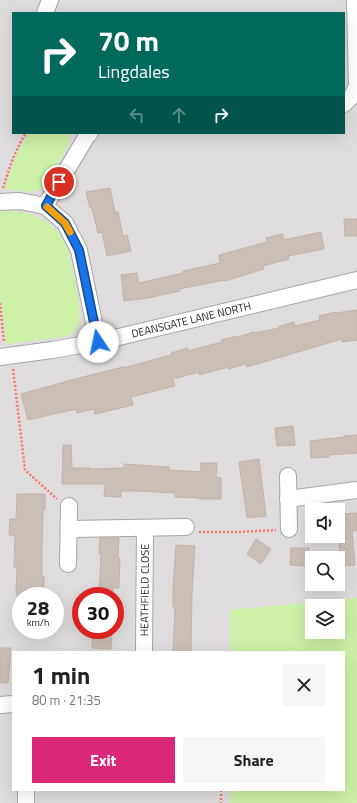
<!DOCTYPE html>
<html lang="en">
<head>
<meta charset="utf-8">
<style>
	:root { --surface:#fff; --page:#f6f6f6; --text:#222; --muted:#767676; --accent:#db2777 }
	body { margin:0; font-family:"Titillium Web",sans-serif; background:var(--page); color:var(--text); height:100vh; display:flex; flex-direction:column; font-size:15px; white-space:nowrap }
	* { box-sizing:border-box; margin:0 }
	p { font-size:13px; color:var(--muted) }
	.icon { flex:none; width:22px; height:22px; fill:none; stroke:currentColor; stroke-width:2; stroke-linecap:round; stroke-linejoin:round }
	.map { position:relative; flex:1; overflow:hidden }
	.details { position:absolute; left:12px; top:651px; width:333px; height:140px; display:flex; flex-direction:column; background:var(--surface); border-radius:0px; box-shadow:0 4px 16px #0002 }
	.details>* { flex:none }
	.top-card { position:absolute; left:12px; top:12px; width:333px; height:122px; border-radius:0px; box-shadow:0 4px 16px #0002; background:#00695c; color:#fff; overflow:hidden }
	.controls { position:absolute; left:305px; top:503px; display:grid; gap:8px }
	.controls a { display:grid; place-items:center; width:40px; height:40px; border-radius:0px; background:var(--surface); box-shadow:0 4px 16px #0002; font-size:20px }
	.speed { position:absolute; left:12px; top:587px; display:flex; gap:8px; font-size:20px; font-weight:700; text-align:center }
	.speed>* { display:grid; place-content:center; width:52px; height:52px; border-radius:50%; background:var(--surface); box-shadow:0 4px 16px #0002; line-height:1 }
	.speed small { font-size:10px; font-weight:400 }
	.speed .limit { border:6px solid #d22; background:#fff; color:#111 }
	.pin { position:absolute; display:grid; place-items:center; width:34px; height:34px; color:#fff; margin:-17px; border:2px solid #fff; border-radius:50%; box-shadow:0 1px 4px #0007 }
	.me { position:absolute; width:44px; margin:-22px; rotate:349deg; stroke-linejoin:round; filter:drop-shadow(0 0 3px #0008) }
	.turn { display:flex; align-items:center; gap:14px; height:84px; padding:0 20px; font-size:18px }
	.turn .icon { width:52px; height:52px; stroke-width:2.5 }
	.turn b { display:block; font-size:28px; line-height:34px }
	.lanes { display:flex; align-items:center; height:38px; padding:0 20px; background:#0003; justify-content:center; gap:20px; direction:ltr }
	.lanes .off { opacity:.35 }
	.round { display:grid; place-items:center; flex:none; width:42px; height:42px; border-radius:0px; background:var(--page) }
	.overview { display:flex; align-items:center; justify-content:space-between; height:68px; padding:0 20px }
	h1 { font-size:24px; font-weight:700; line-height:30px }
	.button { display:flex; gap:8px; margin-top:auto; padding:8px 20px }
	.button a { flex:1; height:46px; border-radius:0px; background:var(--accent); color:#fff; font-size:16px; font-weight:700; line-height:46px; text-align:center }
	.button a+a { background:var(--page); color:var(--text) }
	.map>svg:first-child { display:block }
	.residential { fill:#dedcdc; fill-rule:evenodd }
	.grass { fill:#ccf0a6; fill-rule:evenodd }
	.building { fill:#cabfb7; stroke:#c4b2a6 }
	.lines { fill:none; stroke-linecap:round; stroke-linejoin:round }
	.minor-casing { stroke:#a6a6a6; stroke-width:18 }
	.path { stroke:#ff7468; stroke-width:2.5; stroke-dasharray:2 2; stroke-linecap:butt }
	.minor { stroke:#fff; stroke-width:16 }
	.route-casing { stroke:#114b97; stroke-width:10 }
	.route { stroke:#1a73e8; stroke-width:7 }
	.slow { stroke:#f59e0b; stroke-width:7 }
	.labels { text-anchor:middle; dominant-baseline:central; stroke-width:3.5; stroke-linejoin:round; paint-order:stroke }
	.street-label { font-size:11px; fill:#1f1f1f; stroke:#fff }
</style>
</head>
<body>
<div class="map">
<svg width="357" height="803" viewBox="0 0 357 803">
	<rect width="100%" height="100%" fill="#f1ede5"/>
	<path class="residential" d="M 0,0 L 357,0 L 357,803 L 0,803 ZM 13,13 L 344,13 L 344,133 L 13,133 ZM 312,510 L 338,510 L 338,536 L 312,536 ZM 312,558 L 338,558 L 338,584 L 312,584 ZM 21,596 L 55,596 L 55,630 L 21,630 ZM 81,596 L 115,596 L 115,630 L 81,630 ZM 312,606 L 338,606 L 338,632 L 312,632 ZM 13,652 L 344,652 L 344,790 L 13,790 Z"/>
	<path class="grass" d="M 29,133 L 68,133 L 70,139 L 68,145 L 47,183 L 41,189 L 32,192 L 5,189 C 10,173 18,145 29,133 Z
		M 13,211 L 30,214 L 45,221 L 57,231 L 63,240 L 67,248 L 73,273 L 78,299 L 80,320 L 77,329 L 68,336 L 6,344 L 0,293 L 0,212 Z
		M 357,598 L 357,803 L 230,803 L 230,790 L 344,790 L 344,652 L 230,652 L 230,610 ZM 312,606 L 338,606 L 338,632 L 312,632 Z"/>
	<path class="building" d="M 110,188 L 115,212 L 118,212 L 123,236 L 127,235 L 131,251 L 107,256 L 102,232 L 98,233 L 92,208 L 90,208 L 86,192 Z
		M 344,219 L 357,219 L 357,236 L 345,236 Z
		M 321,232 L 324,249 L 288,256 L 289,259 L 263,266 L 264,269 L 225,281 L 225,280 L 179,289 L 180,291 L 148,298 L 124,301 L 121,275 L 137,273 L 139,283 L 183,273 L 183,271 L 220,263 L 219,255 L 267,242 L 266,238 L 282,234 L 284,240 Z
		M 357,310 L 357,340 L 342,342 L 342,339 L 247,367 L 246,364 L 228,369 L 228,367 L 199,375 L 199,372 L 173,379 L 175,386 L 131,397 L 133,405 L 95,414 L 94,409 L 77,413 L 76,409 L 28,420 L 21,394 L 79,378 L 123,367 L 123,368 L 171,355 L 171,353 L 188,348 L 188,351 L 222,342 L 221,340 L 237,336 L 238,337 L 254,332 L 255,333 L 279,328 L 278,327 L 294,322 L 295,326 L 320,320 L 319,316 L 336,312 L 336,313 Z
		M 293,426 L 295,445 L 277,446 L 275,428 Z
		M 357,435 L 357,453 L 329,455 L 329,457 L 311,458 L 310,441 L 344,437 L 344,436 Z
		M 63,445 L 71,445 L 72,468 L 90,468 L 90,469 L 124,468 L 124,464 L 169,467 L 169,470 L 201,472 L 201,463 L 217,463 L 216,477 L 221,478 L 221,499 L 199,499 L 199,498 L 175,497 L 175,493 L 139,491 L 121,491 L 121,497 L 104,496 L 105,484 L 62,484 Z
		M 259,459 L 266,516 L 247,518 L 239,462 Z
		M 17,494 L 45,494 L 45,510 L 43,510 L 42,551 L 42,576 L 44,576 L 44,592 L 35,592 L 35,596 L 17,596 L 17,592 L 16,592 L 17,567 L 14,567 L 15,535 L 9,535 L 10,519 L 16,519 Z
		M 357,513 L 357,530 L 352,531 L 355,565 L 342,566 L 338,536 L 338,514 Z
		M 100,538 L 119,538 L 118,558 L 120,558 L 119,588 L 113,588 L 113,596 L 99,596 L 101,554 L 99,554 Z
		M 256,539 L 271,549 L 261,564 L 247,554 Z
		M 176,545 L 195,546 L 192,592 L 191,652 L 173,652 L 175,607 L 173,607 L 173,588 Z
		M 291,548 L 309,548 L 308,566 L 290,565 Z
		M 93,630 L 112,630 L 111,649 L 92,648 Z
		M 0,648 L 11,648 L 8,683 L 0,683 Z"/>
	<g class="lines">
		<defs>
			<g id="minor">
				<path d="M 45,13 L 50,0"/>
				<path d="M 344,104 L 352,96 L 357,86 L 355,0"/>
				<path d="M 0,202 L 20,201 L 45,206 L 65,223 L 79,250 L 98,342"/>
				<path d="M 45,206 L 87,136 L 90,133"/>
				<path id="s1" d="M 0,357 L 52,350 L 98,342 L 357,280"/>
				<path d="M 288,476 L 289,529"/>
				<path d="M 288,499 L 357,490"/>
				<path d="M 69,529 L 186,527"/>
				<path d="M 68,564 L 69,506"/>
				<path id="s2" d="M 144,652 L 145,528"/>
				<path d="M 0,705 L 13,704"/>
				<path d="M 26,803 L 26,790"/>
			</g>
		</defs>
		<use href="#minor" class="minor-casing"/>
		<path class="path" d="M 3,188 C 9,169 15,150 26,133
			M 0,303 L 4,342
			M 13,369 L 25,470 L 57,499
			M 199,532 L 240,532 L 276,530
			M 221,790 L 221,803"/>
		<use href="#minor" class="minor"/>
	</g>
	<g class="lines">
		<defs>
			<path id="route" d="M 59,182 L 46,206 L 65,223 L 79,250 L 98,342"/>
		</defs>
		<use href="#route" class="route-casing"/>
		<use href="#route" class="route"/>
		<path class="slow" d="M 47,207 L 65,223 L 70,232"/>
	</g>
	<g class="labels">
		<g class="street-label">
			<text stroke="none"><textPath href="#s1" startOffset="195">DEANSGATE LANE NORTH</textPath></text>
			<text stroke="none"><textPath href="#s2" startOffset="62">HEATHFIELD CLOSE</textPath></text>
		</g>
	</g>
</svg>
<div class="controls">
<a><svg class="icon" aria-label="sound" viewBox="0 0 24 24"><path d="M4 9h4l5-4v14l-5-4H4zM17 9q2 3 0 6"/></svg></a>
<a><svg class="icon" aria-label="search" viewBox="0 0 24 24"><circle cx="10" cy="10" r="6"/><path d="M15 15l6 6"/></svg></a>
<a><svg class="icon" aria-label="layers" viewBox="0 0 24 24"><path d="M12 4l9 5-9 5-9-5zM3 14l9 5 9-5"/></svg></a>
</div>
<div class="speed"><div>28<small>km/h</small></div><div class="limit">30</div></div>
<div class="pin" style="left:59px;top:182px;background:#d93025"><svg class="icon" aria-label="arrive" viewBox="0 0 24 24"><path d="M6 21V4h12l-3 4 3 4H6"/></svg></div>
<svg class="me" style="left:98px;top:342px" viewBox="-20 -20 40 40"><circle r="19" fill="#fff"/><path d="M0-13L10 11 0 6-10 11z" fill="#1a73e8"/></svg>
<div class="top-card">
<div class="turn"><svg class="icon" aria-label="right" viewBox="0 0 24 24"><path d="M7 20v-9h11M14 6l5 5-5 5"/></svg><div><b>70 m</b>Lingdales</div></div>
<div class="lanes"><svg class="icon off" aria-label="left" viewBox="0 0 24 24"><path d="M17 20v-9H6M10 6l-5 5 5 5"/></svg><svg class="icon off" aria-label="ahead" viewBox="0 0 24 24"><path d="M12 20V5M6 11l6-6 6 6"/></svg><svg class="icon" aria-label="right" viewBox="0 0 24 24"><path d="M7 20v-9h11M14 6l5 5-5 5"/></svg></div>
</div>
<section class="details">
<div class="overview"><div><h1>1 min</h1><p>80 m · 21:35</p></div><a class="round"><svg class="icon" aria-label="close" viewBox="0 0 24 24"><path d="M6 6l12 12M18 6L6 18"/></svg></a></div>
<div class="button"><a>Exit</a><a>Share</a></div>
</section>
</div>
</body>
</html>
